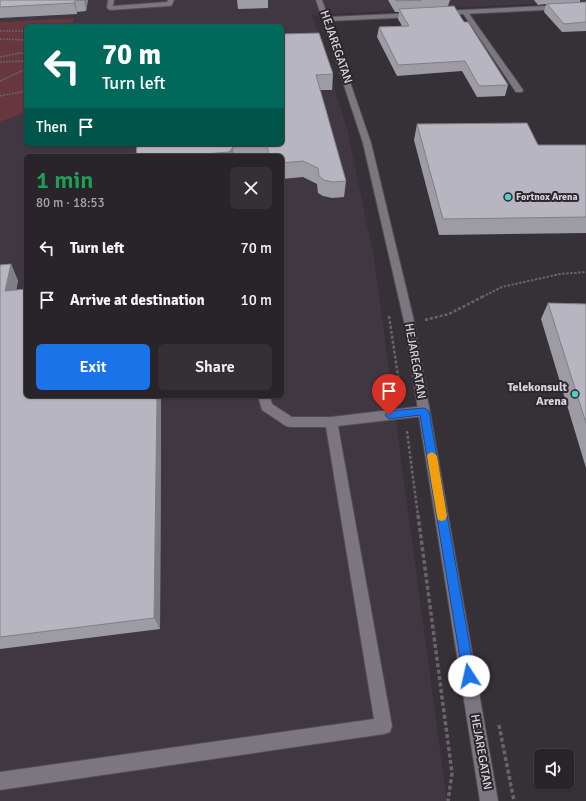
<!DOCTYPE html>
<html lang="en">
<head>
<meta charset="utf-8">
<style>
	:root { --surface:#282429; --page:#343035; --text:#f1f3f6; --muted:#a5a4a8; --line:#444146; --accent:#1a73e8 }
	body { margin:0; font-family:Signika,sans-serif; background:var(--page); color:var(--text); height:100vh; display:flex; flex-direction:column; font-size:15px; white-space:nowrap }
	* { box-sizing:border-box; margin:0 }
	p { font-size:13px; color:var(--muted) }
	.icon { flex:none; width:22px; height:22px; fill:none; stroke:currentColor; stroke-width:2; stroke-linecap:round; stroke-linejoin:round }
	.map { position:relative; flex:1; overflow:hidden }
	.panel { position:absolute; left:24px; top:154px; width:260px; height:244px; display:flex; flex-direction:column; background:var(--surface); border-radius:6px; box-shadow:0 1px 3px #0004,0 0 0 1px var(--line) }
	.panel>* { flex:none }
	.hud { position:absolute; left:24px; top:24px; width:260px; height:122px; border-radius:6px; box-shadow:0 1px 3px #0004,0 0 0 1px var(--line); background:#00695c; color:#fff; overflow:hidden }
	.buttons { position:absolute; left:534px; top:749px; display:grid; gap:8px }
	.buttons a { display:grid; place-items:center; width:40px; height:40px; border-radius:6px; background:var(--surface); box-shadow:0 1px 3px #0004,0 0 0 1px var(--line); font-size:20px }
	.pin { position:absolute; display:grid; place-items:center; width:34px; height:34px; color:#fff; margin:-41px -17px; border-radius:50% 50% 50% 0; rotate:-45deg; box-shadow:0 0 4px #0007 }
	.pin .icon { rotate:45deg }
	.me { position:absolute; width:44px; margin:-22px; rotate:350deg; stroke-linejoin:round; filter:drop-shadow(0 0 3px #0008) }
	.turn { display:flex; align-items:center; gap:14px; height:84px; padding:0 12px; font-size:18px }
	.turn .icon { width:52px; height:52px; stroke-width:2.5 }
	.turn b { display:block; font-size:28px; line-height:34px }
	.then { display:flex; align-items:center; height:38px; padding:0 12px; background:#0003; gap:8px; font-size:15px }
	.round { display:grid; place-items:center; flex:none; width:42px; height:42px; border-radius:6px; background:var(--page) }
	.summary { display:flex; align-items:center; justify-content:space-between; height:68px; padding:0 12px }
	h1 { font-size:24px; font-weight:600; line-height:30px; color:#1e9e55 }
	.cta { display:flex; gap:8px; margin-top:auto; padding:8px 12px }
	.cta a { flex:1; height:46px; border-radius:6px; background:var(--accent); color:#fff; font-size:16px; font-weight:600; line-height:46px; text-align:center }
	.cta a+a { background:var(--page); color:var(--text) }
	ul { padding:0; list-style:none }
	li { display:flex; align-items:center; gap:12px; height:52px; padding:0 12px }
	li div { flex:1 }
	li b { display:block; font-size:15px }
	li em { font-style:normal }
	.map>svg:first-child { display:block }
	.built { fill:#403743; fill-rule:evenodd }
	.green { fill:#67363e }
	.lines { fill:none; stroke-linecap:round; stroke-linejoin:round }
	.lane-casing { stroke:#524d53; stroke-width:2 }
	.street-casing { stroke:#524d53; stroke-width:2 }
	.path-far3 { stroke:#69646a; stroke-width:1.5; stroke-dasharray:2 1; stroke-linecap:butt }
	.path-far2 { stroke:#69646a; stroke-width:2; stroke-dasharray:2.5 1.5; stroke-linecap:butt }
	.path-far1 { stroke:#69646a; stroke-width:2.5; stroke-dasharray:3 2; stroke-linecap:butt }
	.path { stroke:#69646a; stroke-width:3.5; stroke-dasharray:4 2.5; stroke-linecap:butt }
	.lane { fill:#7c767e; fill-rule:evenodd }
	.street { fill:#7c767e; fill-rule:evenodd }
	.wall { fill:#9d9ca4 }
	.shaded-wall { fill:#807f86 }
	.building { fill:#b7b5bf; stroke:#807f86 }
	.route { fill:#1a73e8; stroke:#114b97 }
	.slow { fill:#f59e0b }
	.poi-dot { fill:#52cdcb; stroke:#2c262d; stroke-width:1.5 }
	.labels { text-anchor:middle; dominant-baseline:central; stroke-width:4; stroke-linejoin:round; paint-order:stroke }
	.far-poi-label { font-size:10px; font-weight:bold; fill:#d9d5da; stroke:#2c262d; text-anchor:start }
	.street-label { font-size:12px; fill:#d9d5da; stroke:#2c262d }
	.poi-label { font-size:12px; font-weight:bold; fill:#d9d5da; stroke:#2c262d; text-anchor:end }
</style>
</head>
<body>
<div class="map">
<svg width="586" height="801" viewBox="0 0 586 801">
	<rect width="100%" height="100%" fill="#363037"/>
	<path class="built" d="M 0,0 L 586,0 L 586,1 L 312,15 L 323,47 L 348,133 L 374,258 L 447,801 L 0,801 L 0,122 L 26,112 L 26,144 L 282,144 L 282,26 L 72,26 L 74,18 L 0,22 ZM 26,156 L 282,156 L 282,396 L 26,396 Z"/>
	<path class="green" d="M 74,18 L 72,26 L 26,26 L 26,112 L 0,122 L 0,22 Z"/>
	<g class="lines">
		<defs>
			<path id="lane" d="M 108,0 L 114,0 L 113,6 L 167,2 L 168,0 L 174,0 L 172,5 L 170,6 L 110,10 L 107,8 Z
				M 463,11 L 467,11 L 523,90 L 522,92 L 516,92 L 462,12 Z
				M 258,396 L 270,396 L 272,404 L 292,417 L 331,417 L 424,406 L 428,408 L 430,411 L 428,414 L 424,416 L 338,426 L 392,726 L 390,732 L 384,734 L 0,790 L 0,772 L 374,719 L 326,427 L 290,427 L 286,426 L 262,410 Z"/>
			<path id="street" d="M 316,0 L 322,0 L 328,17 L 415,13 L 418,15 L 415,17 L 329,21 L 371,143 L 414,321 L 498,801 L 480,801 L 404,321 L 363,143 Z
				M 586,4 L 586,8 L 442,15 L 439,13 L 442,11 Z"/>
		</defs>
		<use href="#lane" class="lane-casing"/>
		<use href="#street" class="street-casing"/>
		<path class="path-far3" d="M 0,31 L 26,31
			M 0,39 L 26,40
			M 0,57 L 20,53 L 26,54
			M 0,62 L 26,61
			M 0,81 L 26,69
			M 0,96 L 26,91"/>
		<path class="path-far2" d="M 482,297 L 502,287 L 560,274 L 586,272"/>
		<path class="path-far1" d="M 389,316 L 401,396
			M 425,320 L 449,314 L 484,296
			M 407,431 L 418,516"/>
		<path class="path" d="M 418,515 L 452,773 L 448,801
			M 499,725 L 514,801"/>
		<use href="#lane" class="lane"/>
		<use href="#street" class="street"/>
	</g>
	<path class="wall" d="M 0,0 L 93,0 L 88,0 L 86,11 L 77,12 L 77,14 L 0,18 Z
		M 237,0 L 268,0 L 268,8 L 238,9 Z
		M 388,0 L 450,0 L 448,6 L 464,22 L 508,85 L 505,96 L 477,97 L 462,71 L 397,76 L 377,37 L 379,27 L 402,26 L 398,19 L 399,12 L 395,12 Z
		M 534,0 L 580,0 L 580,2 L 586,2 L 586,31 L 562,32 L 544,12 L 546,4 L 538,5 Z
		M 282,34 L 333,74 L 332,90 L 320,90 L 346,181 L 344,197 L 332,198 L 323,196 L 318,193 L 317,184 L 303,177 L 282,179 L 282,156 L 136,156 Z
		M 417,124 L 538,145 L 586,145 L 586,233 L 439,235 L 414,140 Z
		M 11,264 L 18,281 L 16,290 L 26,396 L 161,396 L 160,629 L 0,649 L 0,265 Z
		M 548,303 L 586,304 L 586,468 L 541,319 Z"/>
	<path class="shaded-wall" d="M 84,0 L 93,0 L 88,0 L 86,11 Z
		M 75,1 L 77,12 L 77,14 L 74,3 Z
		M 233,147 L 234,156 L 229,156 L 229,152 Z
		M 11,264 L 18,281 L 12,307 L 5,291 Z
		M 157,396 L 161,396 L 160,629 L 154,618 Z"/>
	<path class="building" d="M 0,0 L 84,0 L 75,1 L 74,3 L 0,7 Z
		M 395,0 L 422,0 L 396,1 Z
		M 586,2 L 586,22 L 564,24 L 547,4 Z
		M 454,6 L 464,22 L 468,22 L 508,85 L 479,86 L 465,61 L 398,65 L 379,27 L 409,26 L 399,9 Z
		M 319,33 L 333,74 L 316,75 L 346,181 L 333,182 L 324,180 L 319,176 L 318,168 L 303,161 L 282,163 L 282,156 L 269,156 L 267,145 L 233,147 L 229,152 L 204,154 L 205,156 L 136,156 L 137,144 L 282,144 L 282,34 Z
		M 527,123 L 538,145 L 586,145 L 586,217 L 443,219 L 417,124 Z
		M 11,264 L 5,291 L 26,289 L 26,396 L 157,396 L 154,618 L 0,637 L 0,265 Z
		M 548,303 L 586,304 L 586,423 Z"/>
	<path class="route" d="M 424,408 L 429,411 L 475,676 L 473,681 L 469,682 L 464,681 L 463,676 L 420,415 L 389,419 L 385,415 L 389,411 Z"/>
	<path class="slow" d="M 432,452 L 435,454 L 437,456 L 447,516 L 445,520 L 442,521 L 438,520 L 437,516 L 427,456 L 428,454 Z"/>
	<g class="poi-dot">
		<circle cx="508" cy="197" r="4"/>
		<circle cx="575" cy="394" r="4"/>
	</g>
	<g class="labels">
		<g class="far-poi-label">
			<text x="516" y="197">Fortnox Arena</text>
		</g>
		<g class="street-label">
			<text transform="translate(336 47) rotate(71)">HEJAREGATAN</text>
			<text transform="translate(415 361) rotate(80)">HEJAREGATAN</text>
			<text transform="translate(481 752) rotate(80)">HEJAREGATAN</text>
		</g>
		<g class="poi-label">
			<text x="567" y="387">Telekonsult<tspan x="567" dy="14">Arena</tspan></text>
		</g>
	</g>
</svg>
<div class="buttons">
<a><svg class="icon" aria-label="sound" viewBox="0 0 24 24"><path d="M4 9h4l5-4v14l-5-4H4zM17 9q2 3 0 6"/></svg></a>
</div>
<div class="pin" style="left:389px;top:415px;background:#d93025"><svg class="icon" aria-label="arrive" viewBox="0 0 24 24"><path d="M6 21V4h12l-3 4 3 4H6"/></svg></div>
<svg class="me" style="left:469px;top:676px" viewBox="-20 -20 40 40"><circle r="19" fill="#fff"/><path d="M0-13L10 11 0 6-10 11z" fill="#1a73e8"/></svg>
<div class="hud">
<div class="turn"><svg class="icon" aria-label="left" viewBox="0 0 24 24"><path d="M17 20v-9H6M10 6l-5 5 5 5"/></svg><div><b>70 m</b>Turn left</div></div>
<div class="then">Then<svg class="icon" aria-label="arrive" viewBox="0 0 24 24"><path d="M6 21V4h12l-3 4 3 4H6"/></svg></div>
</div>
<section class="panel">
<div class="summary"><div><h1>1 min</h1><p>80 m · 18:53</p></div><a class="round"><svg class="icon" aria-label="close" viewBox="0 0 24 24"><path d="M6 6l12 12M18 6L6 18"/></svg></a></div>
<ul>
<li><svg class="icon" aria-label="left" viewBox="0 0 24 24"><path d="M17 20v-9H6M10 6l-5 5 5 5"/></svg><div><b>Turn left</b></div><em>70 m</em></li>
<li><svg class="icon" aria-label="arrive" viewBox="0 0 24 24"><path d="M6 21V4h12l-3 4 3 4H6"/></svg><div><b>Arrive at destination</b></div><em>10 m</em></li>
</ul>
<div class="cta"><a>Exit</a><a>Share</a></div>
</section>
</div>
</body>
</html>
